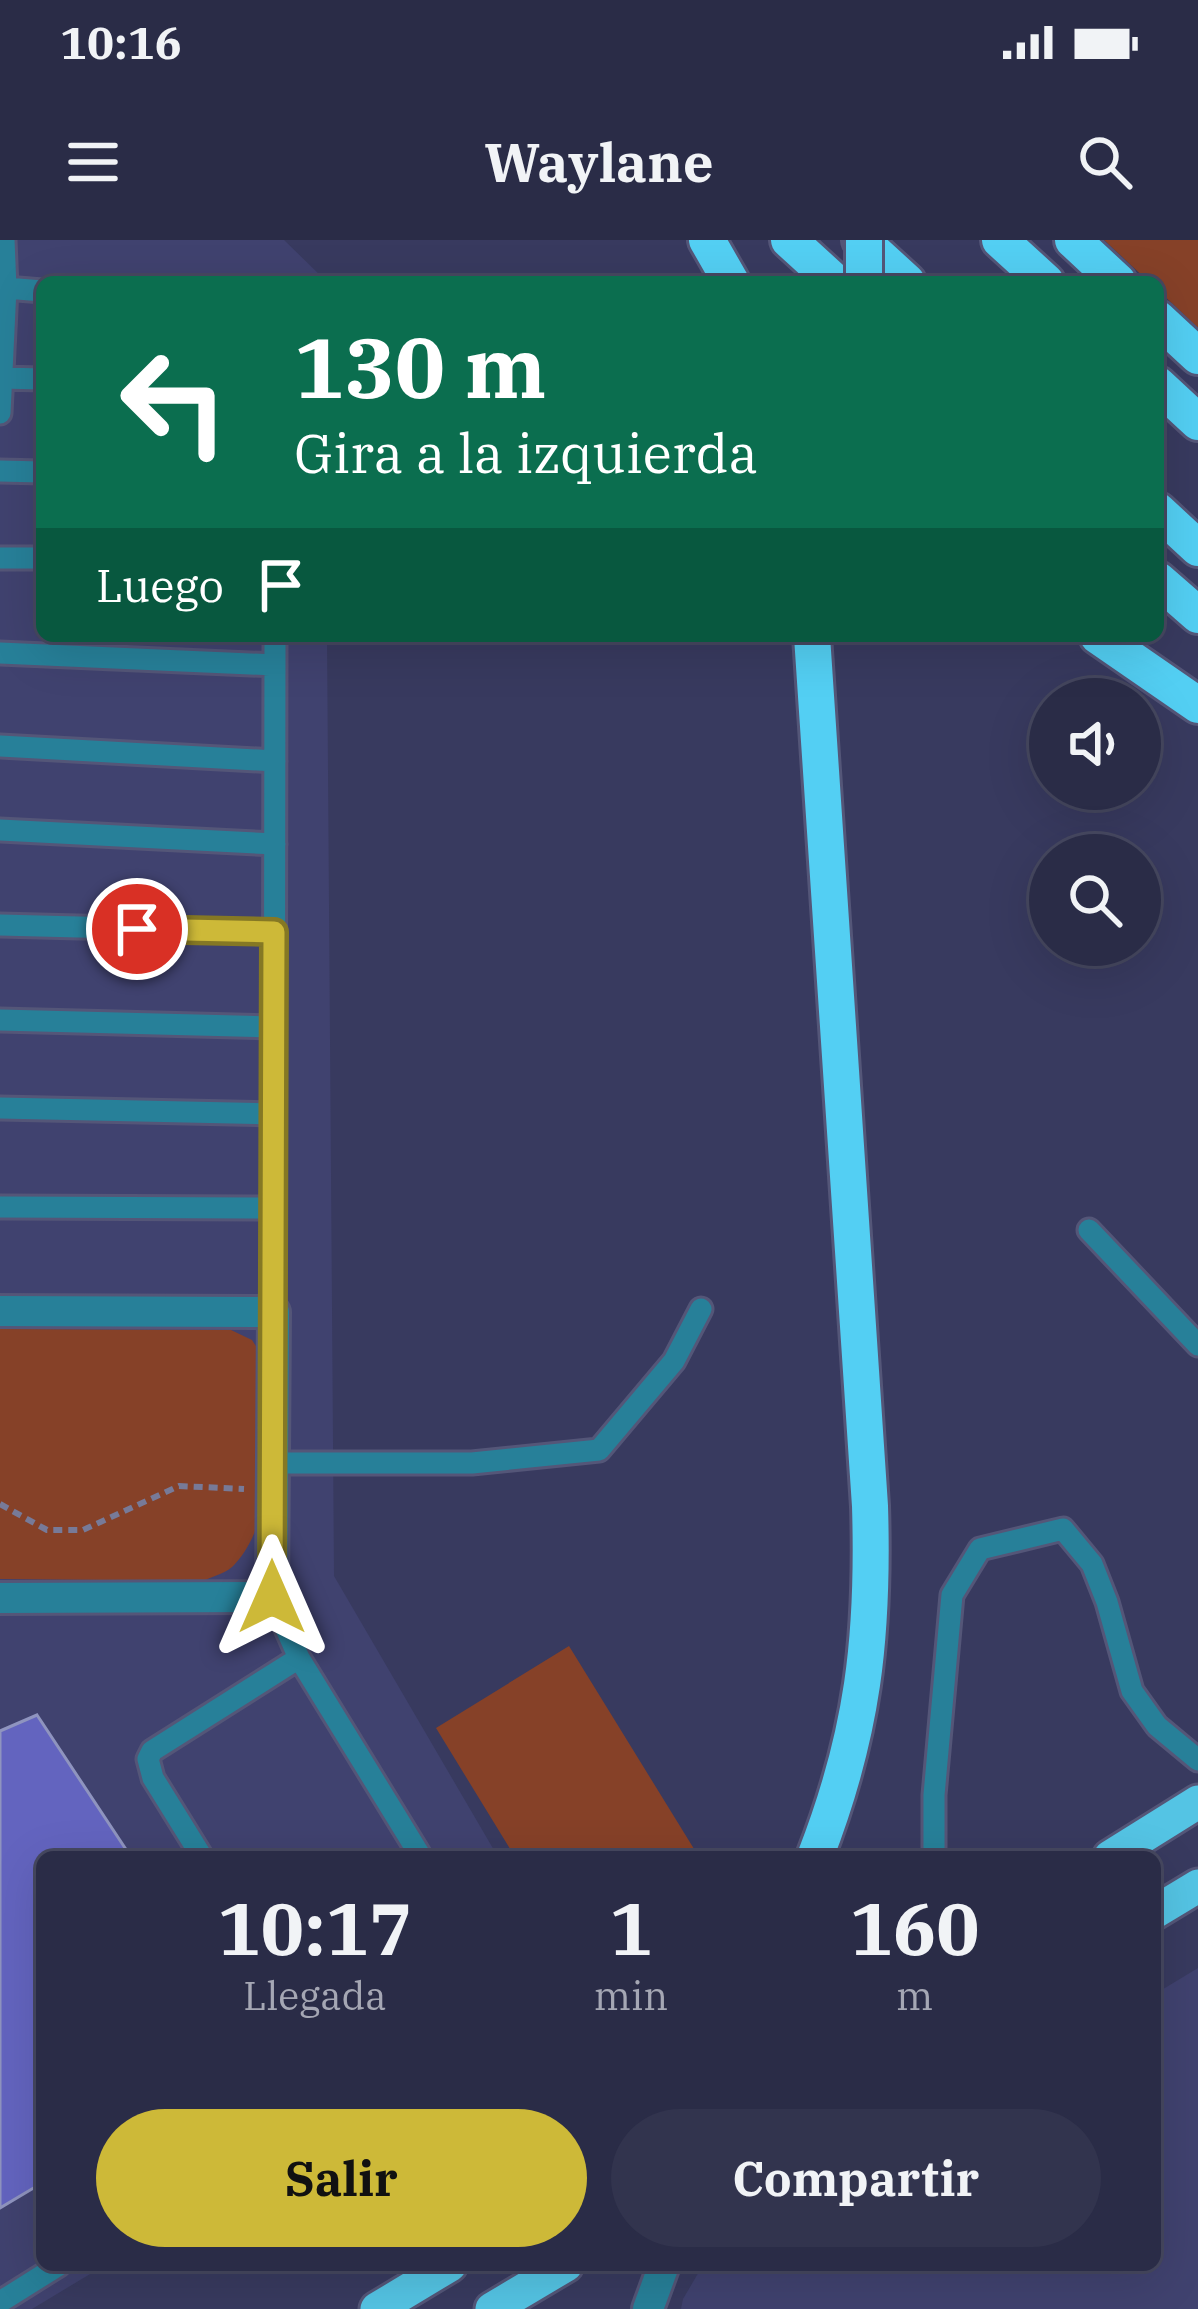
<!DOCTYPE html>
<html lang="es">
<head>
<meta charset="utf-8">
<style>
	:root { --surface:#2a2c47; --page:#32344e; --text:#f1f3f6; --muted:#a5a7b4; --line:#464860; --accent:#cdb938 }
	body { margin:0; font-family:"IBM Plex Serif",serif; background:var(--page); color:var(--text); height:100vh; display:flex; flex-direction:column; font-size:45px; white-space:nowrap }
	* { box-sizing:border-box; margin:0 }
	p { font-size:39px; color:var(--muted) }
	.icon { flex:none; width:66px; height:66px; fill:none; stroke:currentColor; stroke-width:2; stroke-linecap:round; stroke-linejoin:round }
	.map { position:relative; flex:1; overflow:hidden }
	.panel { position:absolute; left:36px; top:1611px; width:1125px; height:420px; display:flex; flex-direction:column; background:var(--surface); border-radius:18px; box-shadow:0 12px 48px #0002,0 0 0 3px var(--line) }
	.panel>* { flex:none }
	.hud { position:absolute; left:36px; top:36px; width:1128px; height:366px; border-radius:18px; box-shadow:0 12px 48px #0002,0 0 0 3px var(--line); background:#0b6e4f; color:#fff; overflow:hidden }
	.fabs { position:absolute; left:1029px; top:438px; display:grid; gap:24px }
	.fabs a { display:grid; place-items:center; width:132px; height:132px; border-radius:50%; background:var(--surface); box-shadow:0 12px 48px #0002,0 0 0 3px var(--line); font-size:60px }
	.pin { position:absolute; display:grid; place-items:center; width:102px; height:102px; color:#fff; margin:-51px; border:6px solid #fff; border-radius:50%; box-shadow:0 3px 12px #0007 }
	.me { position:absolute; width:132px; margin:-66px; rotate:0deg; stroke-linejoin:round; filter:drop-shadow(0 0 9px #0008) }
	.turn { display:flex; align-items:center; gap:42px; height:252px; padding:0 60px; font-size:54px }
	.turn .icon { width:156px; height:156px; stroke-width:2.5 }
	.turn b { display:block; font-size:84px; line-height:102px }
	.then { display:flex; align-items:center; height:114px; padding:0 60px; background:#0003; gap:24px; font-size:45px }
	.eta { display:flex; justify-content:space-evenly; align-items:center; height:204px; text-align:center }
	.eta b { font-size:72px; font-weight:700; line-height:84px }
	.action { display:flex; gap:24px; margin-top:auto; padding:24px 60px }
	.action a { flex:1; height:138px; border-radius:72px; background:var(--accent); color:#111; font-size:48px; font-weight:700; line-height:138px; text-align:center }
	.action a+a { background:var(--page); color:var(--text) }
	.status { display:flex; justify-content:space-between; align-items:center; height:84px; padding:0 60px; background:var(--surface); direction:ltr }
	.status svg { height:33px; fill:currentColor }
	header { display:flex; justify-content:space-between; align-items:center; height:156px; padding:0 60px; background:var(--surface); font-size:54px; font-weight:700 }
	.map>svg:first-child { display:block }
	.built { fill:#40426f }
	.green { fill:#864128 }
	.building { fill:#6364bf; stroke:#8f94bf; stroke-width:3 }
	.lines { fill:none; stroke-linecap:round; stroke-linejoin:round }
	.service-casing { stroke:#545678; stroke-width:27 }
	.minor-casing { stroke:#545678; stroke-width:36 }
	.trunk-casing { stroke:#545678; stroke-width:39 }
	.motorway-casing { stroke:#545678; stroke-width:42 }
	.path { stroke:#777a98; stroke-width:6; stroke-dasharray:9 6; stroke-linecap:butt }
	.service { stroke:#278099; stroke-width:21 }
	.minor { stroke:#278099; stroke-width:30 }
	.trunk { stroke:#54c4e4; stroke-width:33 }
	.motorway { stroke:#53cff3; stroke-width:36 }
	.motorway-bridge-casing { stroke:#545678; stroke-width:42; stroke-linecap:butt }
	.motorway-bridge { stroke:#53cff3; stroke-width:36 }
	.route-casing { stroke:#857824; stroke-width:30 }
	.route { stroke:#cdb938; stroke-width:21 }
</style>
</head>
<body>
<div class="status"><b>10:16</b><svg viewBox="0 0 49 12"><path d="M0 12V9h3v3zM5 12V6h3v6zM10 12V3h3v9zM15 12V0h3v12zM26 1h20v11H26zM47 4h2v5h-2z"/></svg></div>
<header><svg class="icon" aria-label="menu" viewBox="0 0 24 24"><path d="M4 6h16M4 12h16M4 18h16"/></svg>Waylane<svg class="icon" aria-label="search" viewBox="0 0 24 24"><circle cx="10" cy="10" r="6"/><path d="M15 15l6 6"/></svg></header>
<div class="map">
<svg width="1198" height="2069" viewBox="0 0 1198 2069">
	<rect width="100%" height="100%" fill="#383a5f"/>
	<path class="built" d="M 0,0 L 284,0 L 325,40 L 42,42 L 42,396 L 327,396 L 334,1336 L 498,1617 L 42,1617 L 42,2025 L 105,2025 L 32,2069 L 0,2069 Z
		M 1198,1728 L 1198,2069 L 681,2069 L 683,2059 L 703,2025 L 1155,2025 L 1155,1754 Z"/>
	<path class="green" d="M 1104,0 L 1198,0 L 1198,88 L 1158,50 L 1158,42 L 1149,42 Z
		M 0,1089 L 231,1090 L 252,1100 L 263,1117 C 264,1181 281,1274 235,1324 C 228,1333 213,1336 203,1341 L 0,1339 Z
		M 569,1406 L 699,1617 L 515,1617 L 436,1488 Z"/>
	<path class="building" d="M 37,1475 L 131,1617 L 42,1617 L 42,1943 L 0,1968 L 0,1491 Z"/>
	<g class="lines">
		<defs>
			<path id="service" d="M 6,48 L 42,51
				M 2,138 L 42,139
				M 0,173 L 6,48 L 4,0
				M 0,231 L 42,232
				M 0,318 L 42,318
				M 0,413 L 275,425
				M 0,506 L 275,521
				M 0,590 L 275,604
				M 0,685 L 274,692
				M 0,780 L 274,787
				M 0,868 L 274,874
				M 0,967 L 274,968
				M 1089,990 L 1198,1105
				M 274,1072 L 275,396
				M 273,1223 L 472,1223 L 599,1210 L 674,1121 L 701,1069
				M 272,1357 L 299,1418 L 421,1617
				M 202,1617 L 153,1538 L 148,1519 L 152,1511 L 299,1418
				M 934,1617 L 934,1555 L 952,1355 L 980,1309 L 1063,1289 L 1092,1324 L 1107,1362 L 1132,1451 L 1157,1486 L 1198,1520
				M 0,2062 L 59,2025"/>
			<path id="minor" d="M 0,1071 L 274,1072 L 272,1357 L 0,1358
				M 648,2069 L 664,2025"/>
			<path id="trunk" d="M 1110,1617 L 1198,1562
				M 1155,1672 L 1198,1646
				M 377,2069 L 450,2025
				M 492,2069 L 566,2025"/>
			<path id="motorway" d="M 707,0 L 731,42
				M 789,0 L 835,42
				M 861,0 L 907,42
				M 1000,0 L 1046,42
				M 1073,0 L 1118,42
				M 1158,79 L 1198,116
				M 1158,145 L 1198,182
				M 1158,271 L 1198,308
				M 1158,340 L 1198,375
				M 812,396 L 870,1266 C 874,1397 863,1494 815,1617
				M 1098,396 L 1198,465"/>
		</defs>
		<use href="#service" class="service-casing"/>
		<use href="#minor" class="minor-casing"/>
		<use href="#trunk" class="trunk-casing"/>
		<use href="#motorway" class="motorway-casing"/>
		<path class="path" d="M 0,1264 L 47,1290 L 83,1290 L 179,1246 L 244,1249"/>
		<use href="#service" class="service"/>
		<use href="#minor" class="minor"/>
		<use href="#trunk" class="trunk"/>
		<use href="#motorway" class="motorway"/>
		<defs>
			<path id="motorway-bridge" d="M 864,42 L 864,0"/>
		</defs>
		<use href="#motorway-bridge" class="motorway-bridge-casing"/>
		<use href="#motorway-bridge" class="motorway-bridge"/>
	</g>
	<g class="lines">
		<defs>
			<path id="route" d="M 137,689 L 274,692 L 272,1357"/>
		</defs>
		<use href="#route" class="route-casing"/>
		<use href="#route" class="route"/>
	</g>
</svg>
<div class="fabs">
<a><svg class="icon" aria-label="sound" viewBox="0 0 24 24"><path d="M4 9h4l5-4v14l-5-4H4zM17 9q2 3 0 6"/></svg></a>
<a><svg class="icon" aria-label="search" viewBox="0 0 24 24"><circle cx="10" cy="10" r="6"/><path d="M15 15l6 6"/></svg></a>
</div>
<div class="pin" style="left:137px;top:689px;background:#d93025"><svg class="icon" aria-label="arrive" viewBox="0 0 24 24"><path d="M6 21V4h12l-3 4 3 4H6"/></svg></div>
<svg class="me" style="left:272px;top:1357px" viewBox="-20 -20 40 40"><path d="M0-17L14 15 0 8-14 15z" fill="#cdb938" stroke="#fff" stroke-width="4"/></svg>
<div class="hud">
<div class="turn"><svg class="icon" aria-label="left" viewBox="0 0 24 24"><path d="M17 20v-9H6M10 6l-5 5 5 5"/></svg><div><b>130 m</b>Gira a la izquierda</div></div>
<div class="then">Luego<svg class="icon" aria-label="arrive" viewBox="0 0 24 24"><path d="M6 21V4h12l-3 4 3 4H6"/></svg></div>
</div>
<section class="panel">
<div class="eta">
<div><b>10:17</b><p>Llegada</p></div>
<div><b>1</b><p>min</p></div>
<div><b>160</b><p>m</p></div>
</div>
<div class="action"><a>Salir</a><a>Compartir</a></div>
</section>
</div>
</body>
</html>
